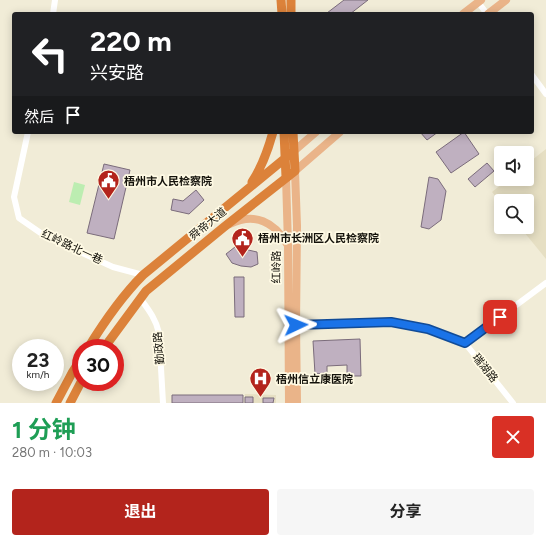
<!DOCTYPE html>
<html lang="zh">
<head>
<meta charset="utf-8">
<style>
	:root { --surface:#fff; --page:#f6f6f6; --text:#222; --muted:#767676; --accent:#b3241c }
	body { margin:0; font-family:Figtree,"Noto Sans SC",sans-serif; background:var(--page); color:var(--text); height:100vh; display:flex; flex-direction:column; font-size:15px; white-space:nowrap }
	* { box-sizing:border-box; margin:0 }
	p { font-size:13px; color:var(--muted) }
	.icon { flex:none; width:22px; height:22px; fill:none; stroke:currentColor; stroke-width:2; stroke-linecap:round; stroke-linejoin:round }
	.map { position:relative; height:403px; overflow:hidden }
	.sheet { display:flex; flex-direction:column; background:var(--surface); flex:1 }
	.sheet>* { flex:none }
	.hud { position:absolute; left:12px; top:12px; width:522px; height:122px; border-radius:4px; box-shadow:0 2px 10px #0003; background:#202124; color:#fff; overflow:hidden }
	.fabs { position:absolute; left:494px; top:146px; display:grid; gap:8px }
	.fabs a { display:grid; place-items:center; width:40px; height:40px; border-radius:4px; background:var(--surface); box-shadow:0 2px 10px #0003; font-size:20px }
	.speed { position:absolute; left:12px; top:339px; display:flex; gap:8px; font-size:20px; font-weight:700; text-align:center }
	.speed>* { display:grid; place-content:center; width:52px; height:52px; border-radius:50%; background:var(--surface); box-shadow:0 2px 10px #0003; line-height:1 }
	.speed small { font-size:10px; font-weight:400 }
	.speed .limit { border:6px solid #d22; background:#fff; color:#111 }
	.pin { position:absolute; display:grid; place-items:center; width:34px; height:34px; color:#fff; margin:-17px; border-radius:8px; box-shadow:0 2px 6px #0006 }
	.me { position:absolute; width:44px; margin:-22px; rotate:88deg; stroke-linejoin:round; filter:drop-shadow(0 0 3px #0008) }
	.turn { display:flex; align-items:center; gap:14px; height:84px; padding:0 12px; font-size:18px }
	.turn .icon { width:52px; height:52px; stroke-width:2.5 }
	.turn b { display:block; font-size:28px; line-height:34px }
	.then { display:flex; align-items:center; height:38px; padding:0 12px; background:#0003; gap:8px; font-size:15px }
	.round { display:grid; place-items:center; flex:none; width:42px; height:42px; border-radius:4px; background:var(--page) }
	.summary { display:flex; align-items:center; justify-content:space-between; height:68px; padding:0 12px }
	h1 { font-size:24px; font-weight:700; line-height:30px; color:#1e9e55 }
	.cta { display:flex; gap:8px; margin-top:auto; padding:8px 12px }
	.cta a { flex:1; height:46px; border-radius:4px; background:var(--accent); color:#fff; font-size:16px; font-weight:700; line-height:46px; text-align:center }
	.cta a+a { background:var(--page); color:var(--text) }
	.map>svg:first-child { display:block }
	.built { fill:#e6dfc3 }
	.green { fill:#bcedb1 }
	.building { fill:#bfb0c0; stroke:#7b6c7b }
	.lines { fill:none; stroke-linecap:round; stroke-linejoin:round }
	.minor { stroke:#fff; stroke-width:6 }
	.major { stroke:#eab489; stroke-width:8 }
	.highway { stroke:#dc823a; stroke-width:9 }
	.route-casing { stroke:#114b97; stroke-width:10 }
	.route { stroke:#1a73e8; stroke-width:7 }
	.labels { text-anchor:middle; dominant-baseline:central; stroke-width:3.5; stroke-linejoin:round; paint-order:stroke }
	.poi-label { font-size:11px; font-weight:bold; fill:#13110a; stroke:#fffae4; text-anchor:start }
	.street-label { font-size:11px; fill:#13110a; stroke:#fffae4 }
</style>
</head>
<body>
<div class="map">
<svg width="546" height="403" viewBox="0 0 546 403">
	<rect width="100%" height="100%" fill="#f1ecd7"/>
	<path class="built" d="M 546,149 L 546,259 L 520,227 L 527,227 L 527,201 L 501,201 L 501,203 L 492,192 L 508,179 L 527,179 L 527,164 Z
		M 245,394 L 276,395 L 276,403 L 244,403 Z"/>
	<path class="green" d="M 74,182 L 85,185 L 80,205 L 69,202 Z"/>
	<path class="building" d="M 344,0 L 368,0 L 350,14 L 328,14 L 327,13 Z
		M 420,132 L 438,132 L 427,140 Z
		M 464,132 L 479,154 L 451,173 L 436,152 Z
		M 487,163 L 494,171 L 475,187 L 468,179 Z
		M 104,164 L 130,170 L 114,239 L 87,233 Z
		M 429,177 L 438,179 L 446,191 L 441,220 L 429,229 L 421,227 Z
		M 196,190 L 204,200 L 189,214 L 171,210 L 173,199 L 183,201 Z
		M 235,247 L 257,252 L 258,264 L 251,267 L 241,266 L 232,263 L 226,254 Z
		M 234,277 L 244,277 L 244,317 L 235,317 Z
		M 360,339 L 361,376 L 347,376 L 347,365 L 327,366 L 327,373 L 315,374 L 313,341 Z
		M 172,395 L 243,395 L 243,403 L 172,403 Z
		M 245,397 L 253,397 L 253,403 L 245,403 Z
		M 263,398 L 274,398 L 273,403 L 263,403 Z"/>
	<g class="lines">
		<path class="minor" d="M 478,2 L 487,14
			M 53,14 L 55,0
			M 532,75 L 546,94
			M 28,132 L 14,197 L 19,218 L 45,236 L 113,267 L 143,275
			M 140,298 C 148,309 156,319 159,333 L 163,403
			M 293,325 L 391,322 L 429,329 L 465,343 L 513,403
			M 465,343 L 546,283"/>
		<path class="major" d="M 463,14 L 481,0
			M 488,14 L 506,0
			M 294,151 L 316,132
			M 286,177 L 288,245 L 289,403
			M 230,224 C 255,212 274,222 287,244
			M 297,403 L 296,325 L 297,226 L 295,171 L 340,132"/>
		<path class="highway" d="M 281,0 L 282,14
			M 291,0 L 291,14
			M 284,132 L 286,177
			M 252,182 C 262,167 268,150 273,132
			M 88,348 C 104,322 121,297 143,275 L 294,151
			M 104,348 L 146,291 L 224,227 L 295,171 L 293,132
			M 56,403 L 72,373 L 81,359
			M 70,403 L 81,382"/>
	</g>
	<g class="lines">
		<defs>
			<path id="route" d="M 296,325 L 391,322 L 428,329 L 465,343 L 500,317"/>
		</defs>
		<use href="#route" class="route-casing"/>
		<use href="#route" class="route"/>
	</g>
	<defs>
		<symbol id="civic-pin" viewBox="-11 -11 22 30"><path d="M0 17L-7.5 6A9.5 9.5 0 1 1 7.5 6Z" fill="#b3241c" stroke="#fffae4"/><path d="M-.6-6.5H3V-4.5H.6V-3L4-1V1h2V6H-6V1h2V-1L-.6-3ZM-1.2 2.5V6h2.4V2.5Z" fill="#fff"/></symbol>
		<symbol id="hospital-pin" viewBox="-11 -11 22 30"><path d="M0 17L-7.5 6A9.5 9.5 0 1 1 7.5 6Z" fill="#b3241c" stroke="#fffae4"/><path d="M-5-5h3v3.5h4V-5h3V5h-3V1.5h-4V5h-3Z" fill="#fff"/></symbol>
	</defs>
	<g fill-rule="evenodd">
		<use href="#civic-pin" x="96" y="168" width="25" height="34"/>
		<use href="#civic-pin" x="230" y="226" width="25" height="34"/>
		<use href="#hospital-pin" x="248" y="366" width="25" height="34"/>
	</g>
	<g class="labels">
		<g class="poi-label">
			<text x="124" y="181">梧州市人民检察院</text>
			<text x="258" y="238">梧州市长洲区人民检察院</text>
			<text x="276" y="379">梧州信立康医院</text>
		</g>
		<g class="street-label">
			<text transform="translate(208 224) rotate(-39)">舜帝大道</text>
			<text transform="translate(72 247) rotate(25)">红岭路北一巷</text>
			<text transform="translate(276 267) rotate(-90)">红岭路</text>
			<text transform="translate(159 348) rotate(-95)">勤政路</text>
			<text transform="translate(485 368) rotate(52)">瑞湖路</text>
		</g>
	</g>
</svg>
<div class="fabs">
<a><svg class="icon" aria-label="sound" viewBox="0 0 24 24"><path d="M4 9h4l5-4v14l-5-4H4zM17 9q2 3 0 6"/></svg></a>
<a><svg class="icon" aria-label="search" viewBox="0 0 24 24"><circle cx="10" cy="10" r="6"/><path d="M15 15l6 6"/></svg></a>
</div>
<div class="speed"><div>23<small>km/h</small></div><div class="limit">30</div></div>
<div class="pin" style="left:500px;top:317px;background:#d93025"><svg class="icon" aria-label="arrive" viewBox="0 0 24 24"><path d="M6 21V4h12l-3 4 3 4H6"/></svg></div>
<svg class="me" style="left:296px;top:325px" viewBox="-20 -20 40 40"><path d="M0-17L14 15 0 8-14 15z" fill="#1a73e8" stroke="#fff" stroke-width="4"/></svg>
<div class="hud">
<div class="turn"><svg class="icon" aria-label="left" viewBox="0 0 24 24"><path d="M17 20v-9H6M10 6l-5 5 5 5"/></svg><div><b>220 m</b>兴安路</div></div>
<div class="then">然后<svg class="icon" aria-label="arrive" viewBox="0 0 24 24"><path d="M6 21V4h12l-3 4 3 4H6"/></svg></div>
</div>
</div>
<section class="sheet">
<div class="summary"><div><h1>1 分钟</h1><p>280 m · 10:03</p></div><a class="round" style="background:#d93025;color:#fff"><svg class="icon" aria-label="close" viewBox="0 0 24 24"><path d="M6 6l12 12M18 6L6 18"/></svg></a></div>
<div class="cta"><a>退出</a><a>分享</a></div>
</section>
</body>
</html>
